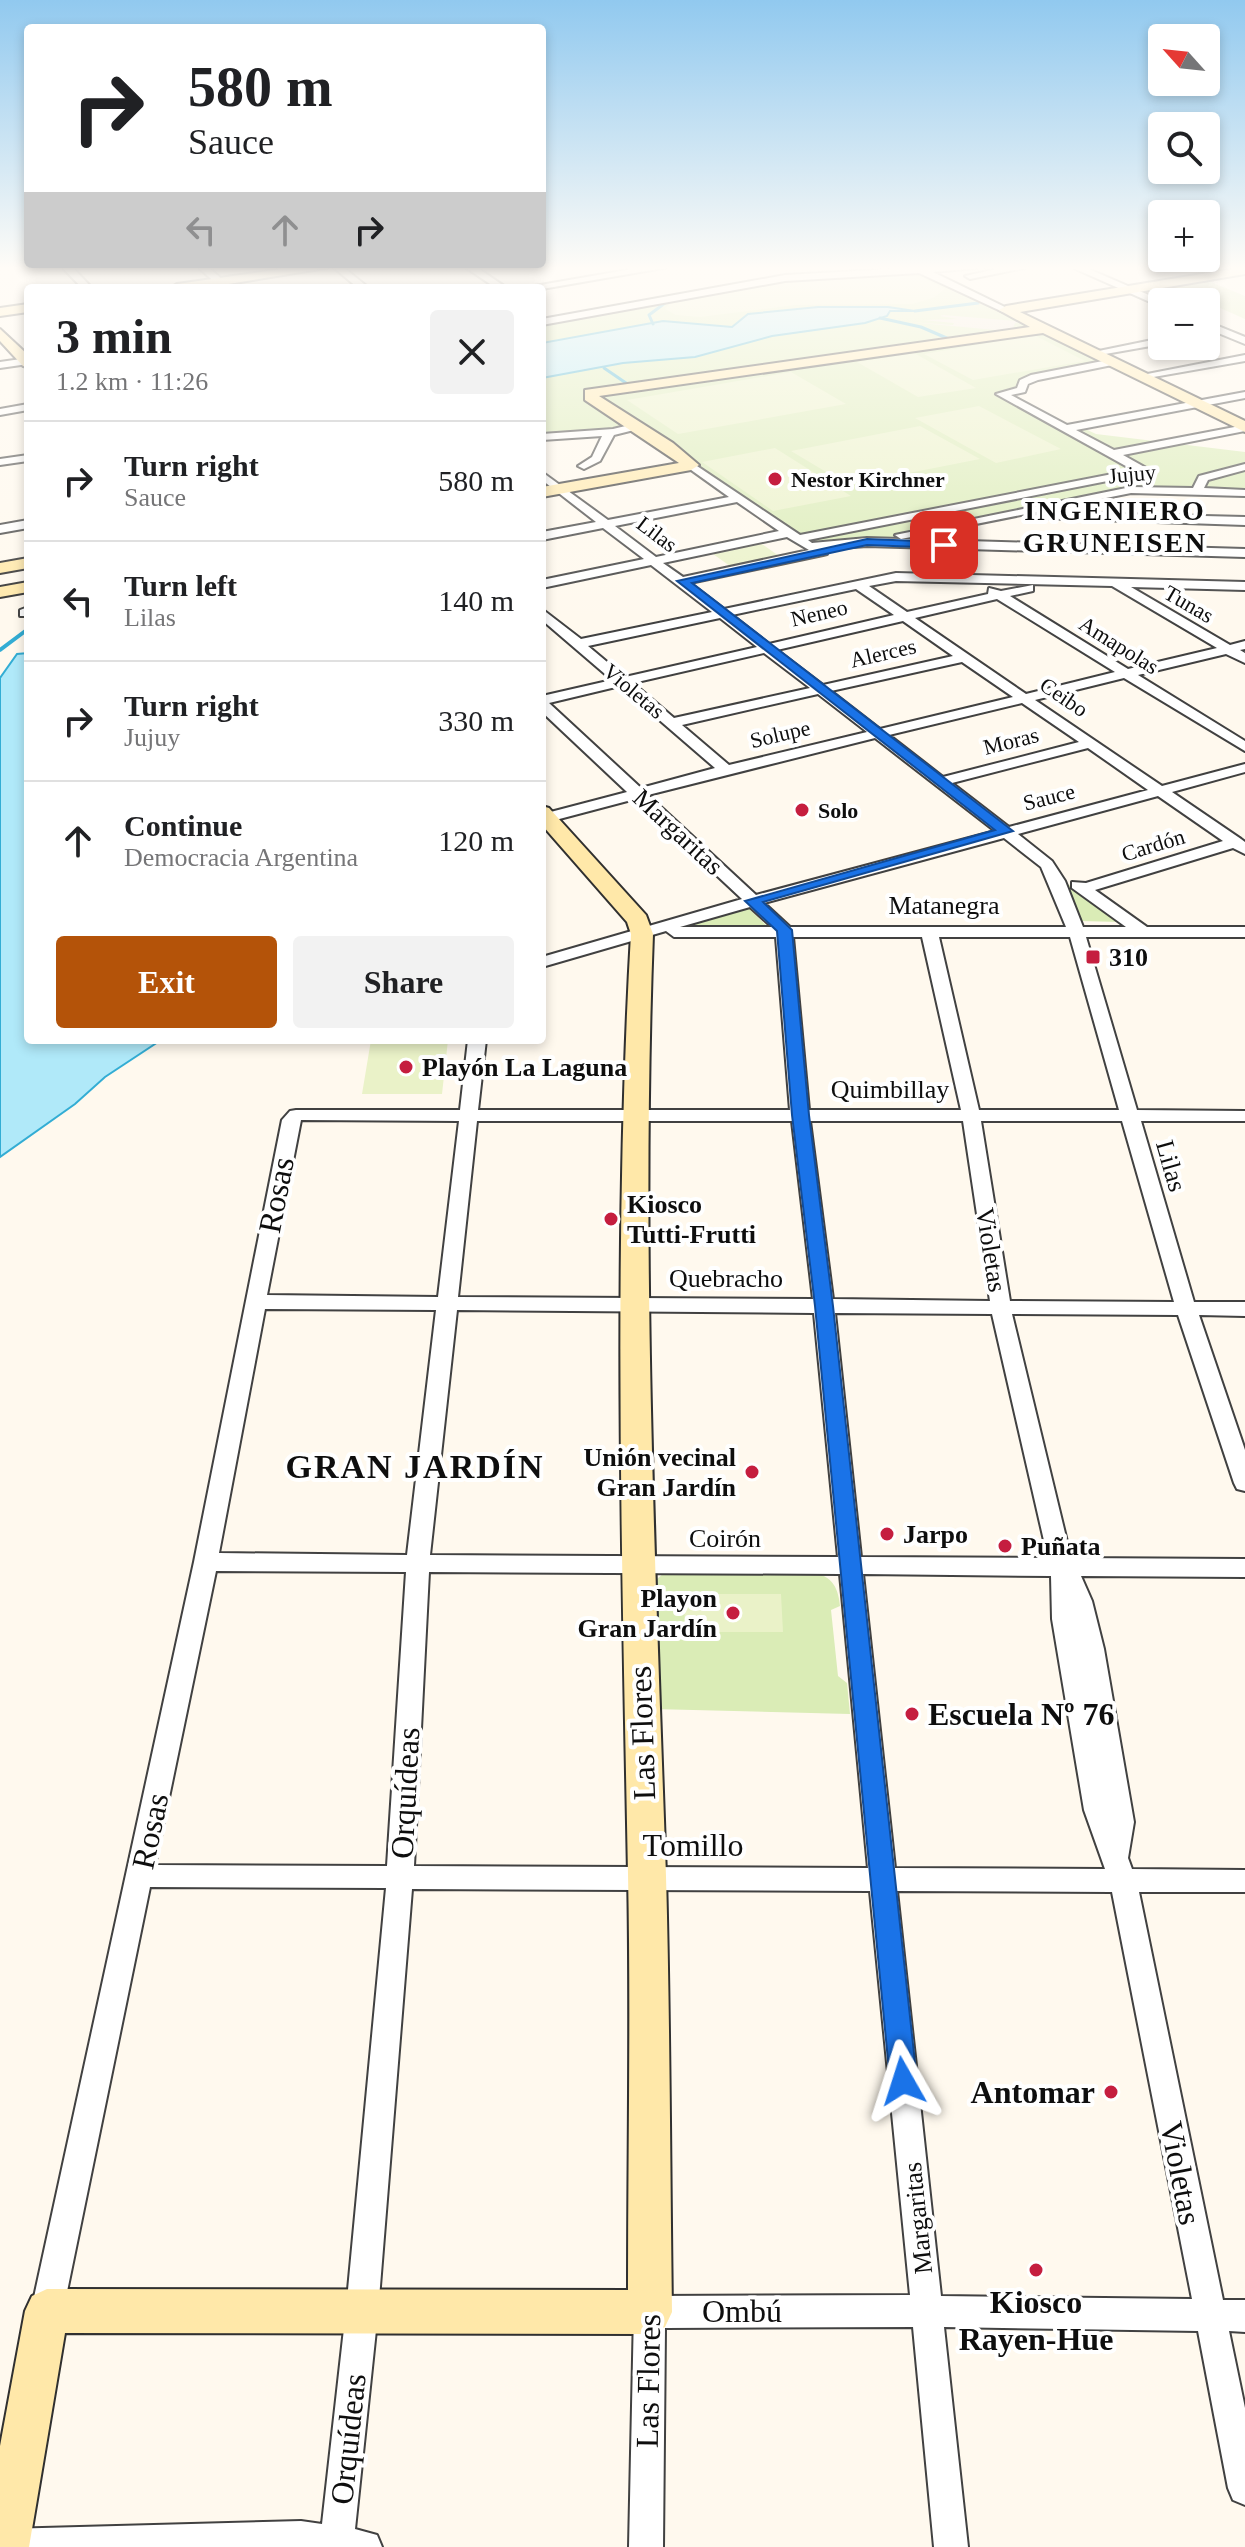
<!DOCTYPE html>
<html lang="en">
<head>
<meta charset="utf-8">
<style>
	:root { --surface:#fff; --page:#f2f2f2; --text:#202124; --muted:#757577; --line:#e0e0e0; --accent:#b45309 }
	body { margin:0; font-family:Georgia,serif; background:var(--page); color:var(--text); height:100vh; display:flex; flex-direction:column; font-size:30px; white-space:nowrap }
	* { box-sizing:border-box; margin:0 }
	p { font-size:26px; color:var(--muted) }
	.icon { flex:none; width:44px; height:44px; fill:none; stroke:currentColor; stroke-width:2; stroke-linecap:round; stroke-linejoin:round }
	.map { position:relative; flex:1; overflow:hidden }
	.side { position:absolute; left:24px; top:284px; width:522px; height:760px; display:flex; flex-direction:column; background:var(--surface); border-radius:8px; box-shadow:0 4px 12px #0003 }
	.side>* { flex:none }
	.guide { position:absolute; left:24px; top:24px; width:522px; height:244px; border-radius:8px; box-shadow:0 4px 12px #0003; background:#fff; color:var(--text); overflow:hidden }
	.needle { width:52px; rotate:297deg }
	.buttons { position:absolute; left:1148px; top:24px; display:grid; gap:16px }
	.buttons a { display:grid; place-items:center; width:72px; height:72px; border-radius:8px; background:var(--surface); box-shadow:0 4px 12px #0003; font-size:40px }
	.pin { position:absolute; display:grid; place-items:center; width:68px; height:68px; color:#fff; margin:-34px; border-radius:16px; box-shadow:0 4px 12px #0006 }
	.me { position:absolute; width:88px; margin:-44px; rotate:354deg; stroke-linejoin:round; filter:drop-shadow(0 0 6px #0008) }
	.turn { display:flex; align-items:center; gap:28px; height:168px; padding:0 32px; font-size:36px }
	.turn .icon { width:104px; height:104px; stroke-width:2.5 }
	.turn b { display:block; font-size:56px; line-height:68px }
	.lanes { display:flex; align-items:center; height:76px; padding:0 32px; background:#0003; justify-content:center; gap:40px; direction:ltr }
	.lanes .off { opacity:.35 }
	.round { display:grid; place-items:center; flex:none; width:84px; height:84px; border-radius:8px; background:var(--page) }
	.summary { display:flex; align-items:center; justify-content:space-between; height:136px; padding:0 32px }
	h1 { font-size:48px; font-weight:700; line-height:60px }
	.button { display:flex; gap:16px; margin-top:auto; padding:16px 32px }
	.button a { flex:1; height:92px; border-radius:8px; background:var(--accent); color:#fff; font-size:32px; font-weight:700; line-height:92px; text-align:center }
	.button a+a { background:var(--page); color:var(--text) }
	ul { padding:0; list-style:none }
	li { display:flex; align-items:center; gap:24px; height:120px; padding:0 32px; border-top:2px solid var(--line) }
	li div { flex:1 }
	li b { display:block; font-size:30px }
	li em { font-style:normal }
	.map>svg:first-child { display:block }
	.green { fill:#daecb6 }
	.pitch { fill:#eaf2c8 }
	.plaza { fill:#f0e8dd }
	.water { fill:#b0e9f9; stroke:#33add4; stroke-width:2 }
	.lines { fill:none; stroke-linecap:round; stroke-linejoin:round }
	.stream-far1 { stroke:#33add4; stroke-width:3 }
	.stream { stroke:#33add4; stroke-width:4 }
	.street-casing { stroke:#414141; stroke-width:4 }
	.secondary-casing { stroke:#303030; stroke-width:4 }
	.street { fill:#fff; fill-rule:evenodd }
	.secondary { fill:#ffe8a9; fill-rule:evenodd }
	.route { fill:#1a73e8; stroke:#114b97; stroke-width:2 }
	.poi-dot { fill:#c51e3f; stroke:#fff; stroke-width:3 }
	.labels { text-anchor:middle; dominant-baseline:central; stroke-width:8; stroke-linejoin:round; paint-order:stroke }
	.far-street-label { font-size:22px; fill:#0e0e0e; stroke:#fff }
	.far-poi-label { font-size:22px; font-weight:bold; fill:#0e0e0e; stroke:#fff; text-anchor:start }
	.street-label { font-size:26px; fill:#0e0e0e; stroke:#fff }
	.poi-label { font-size:26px; font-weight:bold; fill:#0e0e0e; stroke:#fff; text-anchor:start }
	.far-district-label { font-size:28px; font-weight:bold; letter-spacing:2px; fill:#0e0e0e; stroke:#fff }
	.near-street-label { font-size:32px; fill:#0e0e0e; stroke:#fff }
	.near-poi-label { font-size:32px; font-weight:bold; fill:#0e0e0e; stroke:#fff; text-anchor:start }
	.district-label { font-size:34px; font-weight:bold; letter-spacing:2px; fill:#0e0e0e; stroke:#fff }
</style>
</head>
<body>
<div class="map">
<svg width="1245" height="2547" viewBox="0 0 1245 2547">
	<rect width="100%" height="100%" fill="#fff9ee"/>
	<path class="green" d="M 919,270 L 1113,362 L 1036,377 L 1021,390 L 1002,393 L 1065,429 L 1079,426 L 1096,434 L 1245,452 L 1245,493 L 1131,490 L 867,542 L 810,547 L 638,426 L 613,432 L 542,437 L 542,322 L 669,298 Z
		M 1201,278 L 1245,296 L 1245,319 L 1166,284 Z
		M 1061,879 L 1121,922 L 1080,921 Z
		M 746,906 L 770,929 L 660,932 Z
		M 808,1571 C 830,1575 838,1584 840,1606 L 831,1610 L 838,1676 L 847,1683 L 850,1714 L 653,1709 L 657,1579 L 664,1573 Z"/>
	<path class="pitch" d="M 887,274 L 922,278 L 945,289 L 933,298 L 912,304 L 795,305 L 700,317 L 676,315 L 665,309 L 673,300 L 766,282 Z
		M 1034,335 L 1085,361 L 973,380 L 924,354 Z
		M 914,353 L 976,388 L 918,397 L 857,362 Z
		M 791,372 L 846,404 L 678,434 L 627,400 Z
		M 979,406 L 1061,449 L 996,463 L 915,418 Z
		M 920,426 L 980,459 L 848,485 L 791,451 Z
		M 775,448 L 851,496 L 773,511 L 702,462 Z
		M 762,544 L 779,556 L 730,566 L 713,554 Z
		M 371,1040 L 448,1040 L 442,1094 L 362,1094 Z
		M 684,1594 L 781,1594 L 783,1632 L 685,1632 Z"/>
	<path class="plaza" d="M 943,315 L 1016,321 L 1019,322 L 1015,323 L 1012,331 L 1006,331 L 909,322 L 953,325 L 954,323 L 923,320 L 958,319 L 940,316 Z"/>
	<path class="water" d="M 818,307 L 888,307 L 915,311 L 890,311 L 887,316 L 865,323 L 772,336 L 695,357 L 623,363 L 542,378 L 542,343 L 663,321 L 732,327 L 748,314 Z
		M 28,653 L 28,1040 L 161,1040 L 105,1077 L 75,1104 L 0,1157 L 0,678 L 17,654 Z"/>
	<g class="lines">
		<path class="stream-far1" d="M 915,311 L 978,303
			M 880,318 L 921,327 L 949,339
			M 653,324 L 649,315 L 665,303
			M 604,368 L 626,383"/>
		<path class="stream" d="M 0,650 L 28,629"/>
		<defs>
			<path id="street" d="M 62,267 L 72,267 L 92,288 L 82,288 Z
				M 198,267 L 208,267 L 232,288 L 221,288 Z
				M 333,267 L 343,267 L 369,288 L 358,288 Z
				M 465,267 L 476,267 L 507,288 L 496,288 Z
				M 644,267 L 669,267 L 542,289 L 523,288 Z
				M 925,267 L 986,267 L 933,272 L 1011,310 L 1003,312 L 919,273 L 785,281 L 542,325 L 542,319 L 785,275 Z
				M 1006,267 L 1029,267 L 970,279 L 965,276 Z
				M 1071,267 L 1084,267 L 1165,302 L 1162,302 L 1162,307 L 1159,306 Z
				M 1206,321 L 1245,337 L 1245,344 L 1206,328 Z
				M 1162,338 L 1162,344 L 1094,356 L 1089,353 Z
				M 1245,355 L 1245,361 L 1142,379 L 1137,376 Z
				M 28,358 L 28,364 L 0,368 L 0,362 Z
				M 1113,359 L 1118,362 L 1117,364 L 1038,380 L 1028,384 L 1025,392 L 1011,395 L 1067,425 L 1245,392 L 1245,398 L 1076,430 L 1114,450 L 1245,425 L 1245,431 L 1123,455 L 1148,469 L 1148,473 L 808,540 L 812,543 L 867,538 L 1245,549 L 1245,557 L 867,546 L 828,549 L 827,554 L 823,555 L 690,583 L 724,609 L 896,573 L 1245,582 L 1245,590 L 1131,587 L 1230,645 L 1245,641 L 1245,649 L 1240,650 L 1245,653 L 1245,663 L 1226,654 L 1138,675 L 1245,741 L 1245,751 L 1124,678 L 1035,700 L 1162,786 L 1245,764 L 1245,772 L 1172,792 L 1241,839 L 1245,842 L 1245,854 L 1233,848 L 1095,890 L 1147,927 L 1245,927 L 1245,937 L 1086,937 L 1137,1110 L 1245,1111 L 1245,1121 L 1141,1121 L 1194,1302 L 1245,1302 L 1245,1316 L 1199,1315 L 1245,1450 L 1245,1491 L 1237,1489 L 1234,1483 L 1178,1315 L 1012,1314 L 1071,1558 L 1245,1559 L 1245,1577 L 1081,1576 L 1092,1601 L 1104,1649 L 1134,1822 L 1128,1858 L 1132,1869 L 1245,1870 L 1245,1892 L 1139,1892 L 1223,2300 L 1245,2300 L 1245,2332 L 1229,2331 L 1245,2408 L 1245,2505 L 1233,2500 L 1228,2488 L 1198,2331 L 944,2327 L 968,2547 L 934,2547 L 913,2327 L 665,2328 L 663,2547 L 629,2547 L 634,2312 L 639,2301 L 650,2296 L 910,2295 L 870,1891 L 412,1889 L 378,2311 L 355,2529 L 377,2535 L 382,2547 L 0,2547 L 0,2531 L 5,2529 L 301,2521 L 322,2524 L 346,2311 L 386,1888 L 150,1887 L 63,2311 L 58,2322 L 47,2327 L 36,2322 L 31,2311 L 194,1562 L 282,1120 L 290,1111 L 296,1110 L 460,1110 L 468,1040 L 486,1040 L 478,1110 L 790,1110 L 776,937 L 674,937 L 666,931 L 542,967 L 542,957 L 742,899 L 635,799 L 548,822 L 542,819 L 543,814 L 627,792 L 542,712 L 542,696 L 612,680 L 542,620 L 542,609 L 581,639 L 712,612 L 651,565 L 542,588 L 542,580 L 644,559 L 603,528 L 542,540 L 542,532 L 596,522 L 542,480 L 542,472 L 608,520 L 729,497 L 687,467 L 685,465 L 691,462 L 800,535 L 1133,470 L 996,394 L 1017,388 L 1020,380 L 1031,375 ZM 737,502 L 779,531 L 656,557 L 615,526 ZM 787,537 L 809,550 L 683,577 L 663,563 ZM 896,581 L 1112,586 L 1217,648 L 1128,669 L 1010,596 L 1033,591 L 1033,585 L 1001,591 L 989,588 L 988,594 L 907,612 L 869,586 ZM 856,589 L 894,615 L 769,644 L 732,615 ZM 997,599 L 1115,672 L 1026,694 L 915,618 ZM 720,618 L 757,647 L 625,677 L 588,646 ZM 903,621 L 953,656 L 823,685 L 777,650 ZM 764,653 L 810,688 L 674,718 L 633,683 ZM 962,662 L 1013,697 L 880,729 L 831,691 ZM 620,686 L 715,768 L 641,788 L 549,703 ZM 818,694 L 867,732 L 729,765 L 682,725 ZM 1022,703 L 1079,742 L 943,777 L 889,735 ZM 875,738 L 995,831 L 756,895 L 648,795 ZM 1088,748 L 1148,790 L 1009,827 L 952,783 ZM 1158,796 L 1223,841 L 1086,883 L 1072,882 L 1072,888 L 1126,927 L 1083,927 L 1065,881 L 1052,861 L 1018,834 ZM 1004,838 L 1041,867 L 1066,927 L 790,927 L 764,903 ZM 750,907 L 772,927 L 680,927 ZM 793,937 L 922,937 L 961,1110 L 809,1110 ZM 939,937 L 1070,937 L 1119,1110 L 979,1110 ZM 301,1120 L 459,1121 L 438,1297 L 267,1295 ZM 477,1121 L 792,1121 L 813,1299 L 458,1297 ZM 810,1121 L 963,1121 L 990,1301 L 833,1299 ZM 981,1121 L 1122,1121 L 1174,1302 L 1010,1301 ZM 265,1309 L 436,1310 L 407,1555 L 219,1553 ZM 457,1310 L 814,1313 L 838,1557 L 430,1555 ZM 835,1313 L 992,1314 L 1048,1558 L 861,1557 ZM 216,1571 L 406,1572 L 387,1866 L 155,1865 ZM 429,1572 L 840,1574 L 868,1868 L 414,1866 ZM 863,1574 L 1051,1576 L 1052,1619 L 1084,1810 L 1105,1869 L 895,1868 ZM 897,1891 L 1112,1892 L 1192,2299 L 941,2296 Z
				M 28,404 L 28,410 L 0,415 L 0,409 Z
				M 638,423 L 642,424 L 642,428 L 614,435 L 600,461 L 584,469 L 578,466 L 592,457 L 602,436 L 542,440 L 542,434 L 613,429 Z
				M 28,455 L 28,461 L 0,465 L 0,459 Z
				M 1245,464 L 1245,470 L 1208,480 L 1204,488 L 1245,490 L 1245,496 L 1131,493 L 901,539 L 895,535 L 1131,487 L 1193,488 L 1199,476 Z
				M 1041,512 L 1245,517 L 1245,525 L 1037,518 L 1037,514 Z
				M 28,520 L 28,528 L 0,533 L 0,525 Z
				M 28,607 L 28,616 L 20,616 L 20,610 Z"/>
			<path id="secondary" d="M 296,267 L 332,267 L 204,288 L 171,288 L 177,284 Z
				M 1245,267 L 1245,274 L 1020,312 L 1245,421 L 1245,432 L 1043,333 L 599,396 L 673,443 L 699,465 L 691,470 L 542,497 L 542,487 L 679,463 L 585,400 L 585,390 L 1030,327 L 999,310 L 1006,306 Z
				M 28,304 L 28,312 L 0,316 L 0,308 Z
				M 0,329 L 28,355 L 28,367 L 23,366 L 0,341 Z
				M 28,558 L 28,568 L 0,573 L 0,563 Z
				M 28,582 L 28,592 L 0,597 L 0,587 Z
				M 542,806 L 549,808 L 646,915 L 653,934 C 641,1248 655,1561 666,1876 C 670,2021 670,2167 672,2312 L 665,2327 L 650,2334 L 65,2333 L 29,2547 L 0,2547 L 0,2446 L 25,2311 L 32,2296 L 47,2289 L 628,2290 C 628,2152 631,2013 628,1874 C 622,1561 613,1247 631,934 L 627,922 L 542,825 Z"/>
		</defs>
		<use href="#street" class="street-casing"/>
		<use href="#secondary" class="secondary-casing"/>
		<use href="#street" class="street"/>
		<use href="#secondary" class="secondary"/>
	</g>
	<linearGradient id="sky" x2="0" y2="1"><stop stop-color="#91c9ef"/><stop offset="0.43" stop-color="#fffcf7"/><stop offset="1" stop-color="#fffcf7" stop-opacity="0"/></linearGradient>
	<rect width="1245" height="624" fill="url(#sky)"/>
	<path class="route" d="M 867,539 L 944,542 L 950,545 L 944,548 L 867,545 L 692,583 L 1013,831 L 763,902 L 792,930 L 809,1115 L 833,1306 L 917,2081 L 913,2090 L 903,2093 L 894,2090 L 890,2081 L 815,1306 L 792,1115 L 777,931 L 745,901 L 995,830 L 677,581 Z"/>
	<g class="poi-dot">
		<circle cx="775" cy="479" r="8"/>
		<circle cx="802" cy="810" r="8"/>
		<rect x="1085" y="949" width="16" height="16" rx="4"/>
		<circle cx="406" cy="1067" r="8"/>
		<circle cx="611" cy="1219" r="8"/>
		<circle cx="752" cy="1472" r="8"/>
		<circle cx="887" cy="1534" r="8"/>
		<circle cx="1005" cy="1546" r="8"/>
		<circle cx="733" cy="1613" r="8"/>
		<circle cx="912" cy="1714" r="8"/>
		<circle cx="1111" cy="2092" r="8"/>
		<circle cx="1036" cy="2270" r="8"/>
	</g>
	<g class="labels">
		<g class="far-street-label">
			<text transform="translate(1132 474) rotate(-5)">Jujuy</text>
			<text transform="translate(657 534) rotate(37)">Lilas</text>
			<text transform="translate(1189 604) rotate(30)">Tunas</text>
			<text transform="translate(819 613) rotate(-13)">Neneo</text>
			<text transform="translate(1119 645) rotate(32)">Amapolas</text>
			<text transform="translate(883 653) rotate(-13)">Alerces</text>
			<text transform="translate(634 691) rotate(40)">Violetas</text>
			<text transform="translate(1064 697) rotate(34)">Ceibo</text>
			<text transform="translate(780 734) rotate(-13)">Solupe</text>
			<text transform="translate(1011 741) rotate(-14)">Moras</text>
			<text transform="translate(1049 797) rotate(-14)">Sauce</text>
			<text transform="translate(1153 845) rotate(-17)">Cardón</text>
		</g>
		<g class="far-poi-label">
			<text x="791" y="479">Nestor Kirchner</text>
			<text x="818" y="810">Solo</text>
		</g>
		<g class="street-label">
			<text transform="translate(678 832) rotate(43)">Margaritas</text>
			<text x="944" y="905">Matanegra</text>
			<text x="890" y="1089">Quimbillay</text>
			<text transform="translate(1171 1166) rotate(74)">Lilas</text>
			<text transform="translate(991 1250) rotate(81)">Violetas</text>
			<text x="726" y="1278">Quebracho</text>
			<text x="725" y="1538">Coirón</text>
			<text transform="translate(918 2218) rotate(-96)">Margaritas</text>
		</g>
		<g class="poi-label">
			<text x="1109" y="957">310</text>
			<text x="422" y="1067">Playón La Laguna</text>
			<text x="627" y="1204">Kiosco<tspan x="627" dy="30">Tutti-Frutti</tspan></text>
			<text x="736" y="1457" text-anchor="end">Unión vecinal<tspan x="736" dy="30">Gran Jardín</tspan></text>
			<text x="903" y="1534">Jarpo</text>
			<text x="1021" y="1546">Puñata</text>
			<text x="717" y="1598" text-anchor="end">Playon<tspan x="717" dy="30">Gran Jardín</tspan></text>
		</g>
		<g class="far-district-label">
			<text x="1115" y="510">INGENIERO<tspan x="1115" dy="32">GRUNEISEN</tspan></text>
		</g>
		<g class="near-street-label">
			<text transform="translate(276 1195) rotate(-79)">Rosas</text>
			<text transform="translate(642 1733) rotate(-92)">Las Flores</text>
			<text transform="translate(405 1793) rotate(-87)">Orquídeas</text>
			<text transform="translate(150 1831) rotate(-78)">Rosas</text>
			<text x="693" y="1845">Tomillo</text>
			<text transform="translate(1181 2173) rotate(79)">Violetas</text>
			<text x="742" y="2311">Ombú</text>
			<text transform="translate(648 2381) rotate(-89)">Las Flores</text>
			<text transform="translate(348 2439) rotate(-84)">Orquídeas</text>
		</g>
		<g class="near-poi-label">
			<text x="928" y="1714">Escuela Nº 76</text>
			<text x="1095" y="2092" text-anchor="end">Antomar</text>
			<text x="1036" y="2302" text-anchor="middle">Kiosco<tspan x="1036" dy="37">Rayen-Hue</tspan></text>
		</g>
		<g class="district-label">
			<text x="415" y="1466">GRAN JARDÍN</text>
		</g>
	</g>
</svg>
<div class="buttons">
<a><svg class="needle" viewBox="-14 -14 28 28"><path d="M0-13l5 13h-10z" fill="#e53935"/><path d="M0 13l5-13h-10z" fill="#757577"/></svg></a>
<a><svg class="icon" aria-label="search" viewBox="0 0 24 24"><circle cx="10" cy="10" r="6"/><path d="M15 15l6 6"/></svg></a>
<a>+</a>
<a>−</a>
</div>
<div class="pin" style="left:944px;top:545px;background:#d93025"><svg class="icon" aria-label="arrive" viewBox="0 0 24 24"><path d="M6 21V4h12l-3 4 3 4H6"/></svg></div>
<svg class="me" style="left:903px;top:2081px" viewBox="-20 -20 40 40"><path d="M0-17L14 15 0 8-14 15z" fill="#1a73e8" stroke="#fff" stroke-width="4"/></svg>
<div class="guide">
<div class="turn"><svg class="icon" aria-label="right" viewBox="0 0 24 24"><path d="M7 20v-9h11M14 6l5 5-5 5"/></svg><div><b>580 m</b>Sauce</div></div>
<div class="lanes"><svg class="icon off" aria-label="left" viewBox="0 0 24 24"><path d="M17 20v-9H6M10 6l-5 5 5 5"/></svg><svg class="icon off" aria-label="ahead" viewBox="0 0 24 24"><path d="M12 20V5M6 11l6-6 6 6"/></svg><svg class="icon" aria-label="right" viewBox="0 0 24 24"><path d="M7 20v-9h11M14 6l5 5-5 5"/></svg></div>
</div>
<section class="side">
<div class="summary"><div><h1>3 min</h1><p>1.2 km · 11:26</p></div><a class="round"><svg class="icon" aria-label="close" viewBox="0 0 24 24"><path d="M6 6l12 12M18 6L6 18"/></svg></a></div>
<ul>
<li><svg class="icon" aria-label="right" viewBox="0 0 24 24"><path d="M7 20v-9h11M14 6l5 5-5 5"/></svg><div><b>Turn right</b><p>Sauce</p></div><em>580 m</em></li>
<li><svg class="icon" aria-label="left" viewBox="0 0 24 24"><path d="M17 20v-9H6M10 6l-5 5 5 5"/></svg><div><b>Turn left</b><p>Lilas</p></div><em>140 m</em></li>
<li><svg class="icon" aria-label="right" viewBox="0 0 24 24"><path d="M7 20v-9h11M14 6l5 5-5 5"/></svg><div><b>Turn right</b><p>Jujuy</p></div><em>330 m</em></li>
<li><svg class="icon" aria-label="ahead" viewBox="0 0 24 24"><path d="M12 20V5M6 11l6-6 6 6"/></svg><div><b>Continue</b><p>Democracia Argentina</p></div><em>120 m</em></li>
</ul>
<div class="button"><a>Exit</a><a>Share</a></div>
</section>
</div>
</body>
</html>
